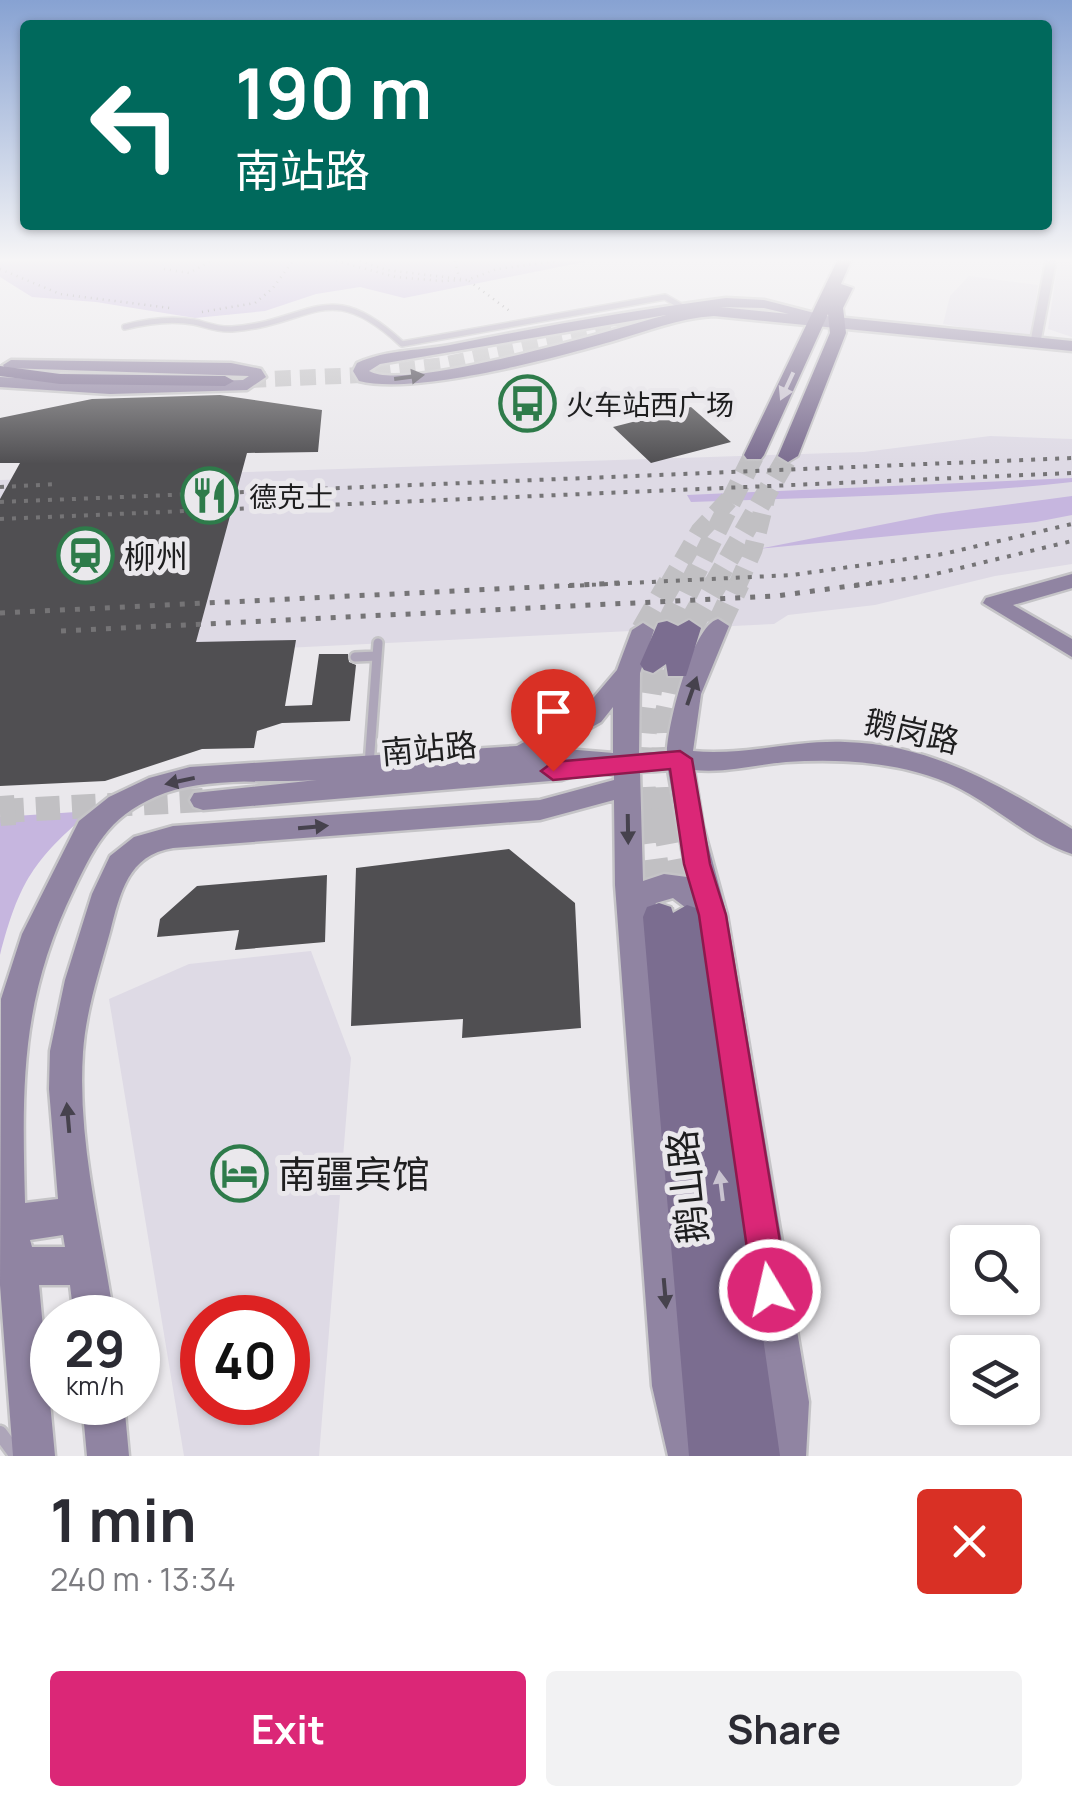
<!DOCTYPE html>
<html lang="en">
<head>
<meta charset="utf-8">
<style>
	:root { --surface:#fff; --page:#f2f2f3; --text:#2b2b33; --muted:#7c7c81; --accent:#db2777 }
	body { margin:0; font-family:Manrope,"Noto Sans SC",sans-serif; background:var(--page); color:var(--text); height:100vh; display:flex; flex-direction:column; font-size:38px; white-space:nowrap }
	* { box-sizing:border-box; margin:0 }
	p { font-size:32px; color:var(--muted) }
	.icon { flex:none; width:55px; height:55px; fill:none; stroke:currentColor; stroke-width:2; stroke-linecap:round; stroke-linejoin:round }
	.map { position:relative; height:1456px; overflow:hidden }
	.panel { display:flex; flex-direction:column; background:var(--surface); flex:1 }
	.panel>* { flex:none }
	.banner { position:absolute; left:20px; top:20px; width:1032px; height:210px; border-radius:10px; box-shadow:0 2px 8px #0004; background:#00695c; color:#fff; overflow:hidden }
	.buttons { position:absolute; left:950px; top:1225px; display:grid; gap:20px }
	.buttons a { display:grid; place-items:center; width:90px; height:90px; border-radius:10px; background:var(--surface); box-shadow:0 2px 8px #0004; font-size:50px }
	.speed { position:absolute; left:30px; top:1295px; display:flex; gap:20px; font-size:50px; font-weight:700; text-align:center }
	.speed>* { display:grid; place-content:center; width:130px; height:130px; border-radius:50%; background:var(--surface); box-shadow:0 2px 8px #0004; line-height:1 }
	.speed small { font-size:25px; font-weight:400 }
	.speed .limit { border:15px solid #d22; background:#fff; color:#111 }
	.pin { position:absolute; display:grid; place-items:center; width:85px; height:85px; color:#fff; margin:-102px -42px; border-radius:50% 50% 50% 0; rotate:-45deg; box-shadow:0 0 10px #0007 }
	.pin .icon { rotate:45deg }
	.me { position:absolute; width:110px; margin:-55px; rotate:351deg; stroke-linejoin:round; filter:drop-shadow(0 0 8px #0008) }
	.turn { display:flex; align-items:center; gap:35px; height:210px; padding:0 50px; font-size:45px }
	.turn .icon { width:130px; height:130px; stroke-width:2.5 }
	.turn b { display:block; font-size:70px; line-height:85px }
	.round { display:grid; place-items:center; flex:none; width:105px; height:105px; border-radius:10px; background:var(--page) }
	.head { display:flex; align-items:center; justify-content:space-between; height:170px; padding:0 50px }
	h1 { font-size:60px; font-weight:700; line-height:75px }
	.primary-button { display:flex; gap:20px; margin-top:auto; padding:20px 50px }
	.primary-button a { flex:1; height:115px; border-radius:10px; background:var(--accent); color:#fff; font-size:40px; font-weight:700; line-height:115px; text-align:center }
	.primary-button a+a { background:var(--page); color:var(--text) }
	.map>svg:first-child { display:block }
	.built { fill:#dedae5; fill-rule:evenodd }
	.green { fill:#c6b6df }
	.building { fill:#504f52 }
	.lines { fill:none; stroke-linecap:round; stroke-linejoin:round }
	.secondary-tunnel-far2 { stroke:#c1c0c3; stroke-width:19; stroke-dasharray:19 10; stroke-linecap:butt }
	.secondary-tunnel-far1 { stroke:#c1c0c3; stroke-width:24; stroke-dasharray:24 12; stroke-linecap:butt }
	.secondary-tunnel { stroke:#c1c0c3; stroke-width:30; stroke-dasharray:30 15; stroke-linecap:butt }
	.primary-tunnel-far3 { stroke:#c1c0c3; stroke-width:16; stroke-dasharray:16 9; stroke-linecap:butt }
	.primary-tunnel-far2 { stroke:#c1c0c3; stroke-width:21; stroke-dasharray:21 10; stroke-linecap:butt }
	.primary-tunnel-far1 { stroke:#c1c0c3; stroke-width:26; stroke-dasharray:26 14; stroke-linecap:butt }
	.primary-tunnel { stroke:#c1c0c3; stroke-width:34; stroke-dasharray:34 16; stroke-linecap:butt }
	.lane-far2-casing { stroke:#c5c4c7; stroke-width:8 }
	.lane-far1-casing { stroke:#c5c4c7; stroke-width:14 }
	.lane-casing { stroke:#c5c4c7; stroke-width:19 }
	.street-casing { stroke:#c5c4c7; stroke-width:4 }
	.secondary-casing { stroke:#c5c4c7; stroke-width:5 }
	.primary-casing { stroke:#c5c4c7; stroke-width:4 }
	.path { stroke:#7b7a7c; stroke-width:2.5; stroke-dasharray:1 5; stroke-linecap:butt }
	.lane-far2 { stroke:#ada5b9; stroke-width:5 }
	.lane-far1 { stroke:#ada5b9; stroke-width:9 }
	.lane { stroke:#ada5b9; stroke-width:14 }
	.street { fill:#ada5b9; fill-rule:evenodd }
	.secondary { fill:#9084a2; fill-rule:evenodd }
	.primary { fill:#7b6d90; fill-rule:evenodd }
	.rail-far1 { stroke:#757476; stroke-width:4; stroke-dasharray:4 8; stroke-linecap:butt }
	.rail { stroke:#757476; stroke-width:5; stroke-dasharray:5 10; stroke-linecap:butt }
	.oneway { fill:#46424d }
	.oneway2 { fill:#c9c3d0 }
	.route { fill:#db2777; stroke:#8e194d; stroke-width:2.5 }
	.labels { text-anchor:middle; dominant-baseline:central; stroke-width:10; stroke-linejoin:round; paint-order:stroke }
	.far-poi-label { font-size:28px; fill:#1e1e1f; stroke:#eae8ec; text-anchor:start }
	.poi-label { font-size:32px; fill:#1e1e1f; stroke:#eae8ec; text-anchor:start }
	.street-label { font-size:32px; fill:#1e1e1f; stroke:#eae8ec }
	.near-poi-label { font-size:38px; fill:#1e1e1f; stroke:#eae8ec; text-anchor:start }
	.near-street-label { font-size:38px; fill:#1e1e1f; stroke:#eae8ec }
</style>
</head>
<body>
<div class="map">
<svg width="1072" height="1456" viewBox="0 0 1072 1456">
	<rect width="100%" height="100%" fill="#eae8ec"/>
	<path class="built" d="M 1058,261 L 1072,261 L 1072,337 L 1048,329 Z
		M 969,276 L 1038,285 L 1031,339 L 943,324 L 950,296 Z
		M 990,436 L 1072,439 L 1072,564 L 995,576 L 875,605 L 788,615 L 774,624 L 0,662 L 0,480 L 864,452 Z
		M 311,951 L 351,1058 L 319,1456 L 184,1456 L 109,999 L 189,964 ZM 202,1318 L 288,1318 L 288,1402 L 202,1402 Z"/>
	<path class="green" d="M 0,261 L 589,261 L 404,298 L 360,287 L 316,294 L 265,311 L 195,318 L 96,302 L 32,297 L 0,277 Z
		M 1072,478 L 1072,482 C 946,496 818,497 691,502 L 687,495 Z
		M 1072,496 L 1072,515 L 1036,522 L 758,549 L 936,514 Z
		M 91,811 C 34,859 19,882 0,955 L 0,817 Z"/>
	<path class="building" d="M 220,395 L 322,410 L 318,452 L 247,453 L 196,642 L 296,640 L 285,706 L 312,705 L 319,654 L 348,654 L 349,662 L 356,665 L 350,721 L 282,723 L 257,731 L 254,748 L 202,749 L 105,781 L 0,786 L 0,499 L 20,463 L 0,463 L 0,418 L 92,399 Z
		M 691,407 L 731,442 L 651,463 L 613,427 Z
		M 509,849 L 575,903 L 581,1028 L 462,1038 L 463,1019 L 351,1026 L 356,868 Z
		M 327,875 L 325,942 L 235,950 L 239,930 L 157,937 L 160,919 L 197,886 Z"/>
	<g class="lines">
		<path class="secondary-tunnel-far2" d="M 668,586 L 700,531 L 737,491
			M 737,586 L 753,550 L 767,493"/>
		<path class="secondary-tunnel-far1" d="M 718,626 L 738,583
			M 643,630 L 670,583
			M 0,811 L 203,800"/>
		<path class="secondary-tunnel" d="M 0,811 L 15,810"/>
		<path class="primary-tunnel-far3" d="M 225,381 L 361,375 L 443,365 L 658,318"/>
		<path class="primary-tunnel-far2" d="M 689,586 L 754,455
			M 713,586 L 788,456"/>
		<path class="primary-tunnel-far1" d="M 689,628 L 715,583
			M 667,629 L 690,583
			M 645,813 C 638,761 645,715 653,664
			M 667,813 L 664,732 L 677,670"/>
		<path class="primary-tunnel" d="M 644,810 L 658,915
			M 667,810 L 686,913"/>
		<defs>
			<path id="lane-far2" d="M 125,327 C 148,321 171,318 194,322 C 207,325 218,330 232,329 C 313,323 328,275 402,344 L 665,297 L 686,309"/>
			<path id="lane-far1" d="M 355,657 L 377,656
				M 369,765 L 378,643"/>
			<path id="lane" d="M 0,1433 L 17,1456"/>
			<path id="street" d="M 1046,261 L 1056,261 L 1040,344 L 1035,347 L 1030,344 Z"/>
			<path id="secondary" d="M 726,298 L 764,300 L 826,316 L 1072,341 L 1072,351 L 714,316 C 678,318 645,332 610,342 C 551,359 416,395 359,381 L 353,371 L 357,363 C 387,349 422,351 455,344 C 545,326 635,310 726,298 ZM 720,307 L 764,308 L 789,314 ZM 666,315 C 618,328 405,393 369,371 L 380,364 Z
				M 11,360 L 231,363 L 261,369 L 266,377 L 247,390 L 110,394 L 0,387 L 0,377 L 110,384 L 243,380 L 249,376 L 5,368 L 3,365 Z
				M 1072,574 L 1072,588 L 1013,605 L 1072,639 L 1072,657 L 983,603 L 986,598 Z
				M 718,619 L 729,626 L 701,694 L 693,751 C 743,756 794,740 845,742 C 931,744 1001,786 1072,829 L 1072,854 C 1024,838 986,796 938,779 C 889,761 837,759 786,762 C 754,765 726,773 694,770 L 703,826 L 727,915 L 809,1402 L 806,1456 L 764,1456 L 767,1402 L 698,917 L 673,898 L 656,903 L 647,921 L 694,1386 L 710,1456 L 668,1456 L 652,1386 L 615,885 L 614,800 L 540,820 L 173,848 C 128,855 120,893 110,932 C 99,972 86,1010 83,1052 C 77,1141 101,1230 114,1318 L 74,1318 L 70,1285 L 39,1285 L 55,1456 L 13,1456 L 0,1285 L 1,999 L 22,934 L 79,821 L 109,797 L 149,778 L 190,767 L 517,746 L 583,710 L 617,670 L 632,630 L 643,623 L 654,630 L 640,673 L 639,753 L 667,751 C 668,724 692,626 718,619 ZM 613,707 L 613,753 L 554,748 L 601,722 ZM 574,769 L 614,775 L 614,780 L 540,800 L 173,826 L 134,837 L 110,856 L 92,894 L 65,980 L 50,1051 L 49,1089 L 58,1199 L 25,1203 C 22,1084 20,1000 74,889 C 97,841 112,813 165,793 C 210,777 270,783 317,780 L 194,793 L 190,800 L 194,807 L 203,810 L 562,780 L 571,777 ZM 668,770 L 687,877 L 664,874 L 643,881 L 640,772 ZM 63,1235 L 65,1247 L 32,1247 L 30,1240 Z
				M 82,1402 L 124,1402 L 129,1456 L 87,1456 Z"/>
			<path id="primary" d="M 837,261 L 851,261 L 841,284 L 853,288 L 843,308 L 846,333 L 798,456 L 788,462 L 778,456 L 830,333 L 828,314 L 764,455 L 761,459 L 747,459 L 744,455 Z
				M 0,366 L 60,374 L 225,376 L 234,381 L 225,386 L 60,384 L 0,376 Z
				M 689,620 L 701,628 L 686,676 L 668,676 L 666,664 L 653,673 L 644,670 L 640,664 L 658,623 L 667,621 L 678,626 Z
				M 659,903 L 671,907 L 673,913 L 687,905 L 699,909 L 703,919 L 780,1456 L 689,1456 L 643,917 L 647,907 Z"/>
		</defs>
		<use href="#lane-far2" class="lane-far2-casing"/>
		<use href="#lane-far1" class="lane-far1-casing"/>
		<use href="#lane" class="lane-casing"/>
		<use href="#street" class="street-casing"/>
		<use href="#secondary" class="secondary-casing"/>
		<use href="#primary" class="primary-casing"/>
		<path class="path" d="M 336,261 L 396,277 L 441,281 L 467,280 L 497,269 L 558,261
			M 360,261 L 387,270 L 461,279
			M 455,261 L 459,277
			M 0,269 L 60,294 L 170,308
			M 164,269 L 189,273 L 211,261
			M 469,281 L 511,312
			M 202,312 L 255,303 L 272,289 L 293,261"/>
		<use href="#lane-far2" class="lane-far2"/>
		<use href="#lane-far1" class="lane-far1"/>
		<use href="#lane" class="lane"/>
		<use href="#street" class="street"/>
		<use href="#secondary" class="secondary"/>
		<use href="#primary" class="primary"/>
		<path class="rail-far1" d="M 0,487 L 59,484
			M 0,502 L 1072,458
			M 0,519 L 1072,473
			M 568,586 L 792,575 L 943,554 L 1072,524
			M 854,586 L 927,576 L 1072,541"/>
		<path class="rail" d="M 0,613 L 620,583
			M 61,631 L 776,596 L 872,583"/>
	</g>
	<defs><path id="oneway-solid" d="M-6-.8H1V-3.2L6.5 0L1 3.2V.8H-6Z" transform="scale(2.5)"/></defs>
	<g class="oneway">
		<use href="#oneway-solid" transform="translate(409 377) rotate(-8)"/>
		<use href="#oneway-solid" transform="translate(692 691) rotate(-71)"/>
		<use href="#oneway-solid" transform="translate(180 781) rotate(168)"/>
		<use href="#oneway-solid" transform="translate(313 827) rotate(-5)"/>
		<use href="#oneway-solid" transform="translate(628 829) rotate(89)"/>
		<use href="#oneway-solid" transform="translate(68 1118) rotate(-95)"/>
		<use href="#oneway-solid" transform="translate(665 1293) rotate(85)"/>
	</g>
	<g class="oneway2">
		<use href="#oneway-solid" transform="translate(787 386) rotate(115)"/>
		<use href="#oneway-solid" transform="translate(721 1186) rotate(-97)"/>
	</g>
	<linearGradient id="sky" x2="0" y2="1"><stop stop-color="#87a2d2"/><stop offset="0.56" stop-color="#f6f5f6"/><stop offset="1" stop-color="#f6f5f6" stop-opacity="0"/></linearGradient>
	<rect width="1072" height="464" fill="url(#sky)"/>
	<path class="route" d="M 680,751 L 692,759 L 710,864 L 726,915 L 788,1290 L 783,1302 L 770,1307 L 758,1302 L 753,1290 L 699,915 L 684,864 L 670,769 L 553,780 L 541,771 L 553,762 Z"/>
	<defs>
		<symbol id="bus-ring" viewBox="-11 -11 22 22"><circle r="9.5" fill="#eae8ec" stroke="#2e7b4a" stroke-width="1.5"/><path d="M-5-6H5V4H4V6H2V4H-2V6H-4V4H-5ZM-3.5-4V0h7V-4ZM-3.5 1.2v1.5H-2V1.2ZM2 1.2v1.5H3.5V1.2Z" fill="#2e7b4a"/></symbol>
		<symbol id="restaurant-ring" viewBox="-11 -11 22 22"><circle r="9.5" fill="#eae8ec" stroke="#2e7b4a" stroke-width="1.5"/><path d="M-5-6h1v4h1v-4h1v4h1v-4h1v5L-1.5 .5V6h-2V.5L-5-1ZM5-6V6H3V1.5H1.5Q1.5-4 5-6Z" fill="#2e7b4a"/></symbol>
		<symbol id="station-ring" viewBox="-11 -11 22 22"><circle r="9.5" fill="#eae8ec" stroke="#2e7b4a" stroke-width="1.5"/><path d="M-3-6H3Q5-6 5-4V2Q5 4 3 4L4.5 6H3L1.5 4h-3L-3 6H-4.5L-3 4Q-5 4-5 2V-4Q-5-6-3-6ZM-3.5-4v3h7v-3ZM-3.5 1v1.5H-2V1ZM2 1v1.5H3.5V1Z" fill="#2e7b4a"/></symbol>
		<symbol id="hotel-ring" viewBox="-11 -11 22 22"><circle r="9.5" fill="#eae8ec" stroke="#2e7b4a" stroke-width="1.5"/><path d="M-6-4.5h1.5V1H6V5H4.5V3h-9V5H-6ZM-4 0a1.8 1.8 0 1 1 3.6 0ZM.5 0V-2.5h3Q6-2.5 6 0Z" fill="#2e7b4a"/></symbol>
	</defs>
	<g fill-rule="evenodd">
		<use href="#bus-ring" x="496" y="372" width="63" height="63"/>
		<use href="#restaurant-ring" x="178" y="464" width="63" height="63"/>
		<use href="#station-ring" x="54" y="524" width="63" height="63"/>
		<use href="#hotel-ring" x="208" y="1142" width="63" height="63"/>
	</g>
	<g class="labels">
		<g class="far-poi-label">
			<text x="566" y="404">火车站西广场</text>
			<text x="249" y="496">德克士</text>
		</g>
		<g class="poi-label">
			<text x="124" y="556">柳州</text>
		</g>
		<g class="street-label">
			<text transform="translate(912 731) rotate(13)">鹅岗路</text>
			<text transform="translate(429 748) rotate(-5)">南站路</text>
		</g>
		<g class="near-poi-label">
			<text x="278" y="1173">南疆宾馆</text>
		</g>
		<g class="near-street-label">
			<text transform="translate(686 1187) rotate(-96)">鹅山路</text>
		</g>
	</g>
</svg>
<div class="buttons">
<a><svg class="icon" aria-label="search" viewBox="0 0 24 24"><circle cx="10" cy="10" r="6"/><path d="M15 15l6 6"/></svg></a>
<a><svg class="icon" aria-label="layers" viewBox="0 0 24 24"><path d="M12 4l9 5-9 5-9-5zM3 14l9 5 9-5"/></svg></a>
</div>
<div class="speed"><div>29<small>km/h</small></div><div class="limit">40</div></div>
<div class="pin" style="left:553px;top:771px;background:#d93025"><svg class="icon" aria-label="arrive" viewBox="0 0 24 24"><path d="M6 21V4h12l-3 4 3 4H6"/></svg></div>
<svg class="me" style="left:770px;top:1290px" viewBox="-20 -20 40 40"><circle r="17" fill="#db2777" stroke="#fff" stroke-width="3"/><path d="M0-11L8 9 0 5-8 9z" fill="#fff"/></svg>
<div class="banner">
<div class="turn"><svg class="icon" aria-label="left" viewBox="0 0 24 24"><path d="M17 20v-9H6M10 6l-5 5 5 5"/></svg><div><b>190 m</b>南站路</div></div>
</div>
</div>
<section class="panel">
<div class="head"><div><h1>1 min</h1><p>240 m · 13:34</p></div><a class="round" style="background:#d93025;color:#fff"><svg class="icon" aria-label="close" viewBox="0 0 24 24"><path d="M6 6l12 12M18 6L6 18"/></svg></a></div>
<div class="primary-button"><a>Exit</a><a>Share</a></div>
</section>
</body>
</html>
